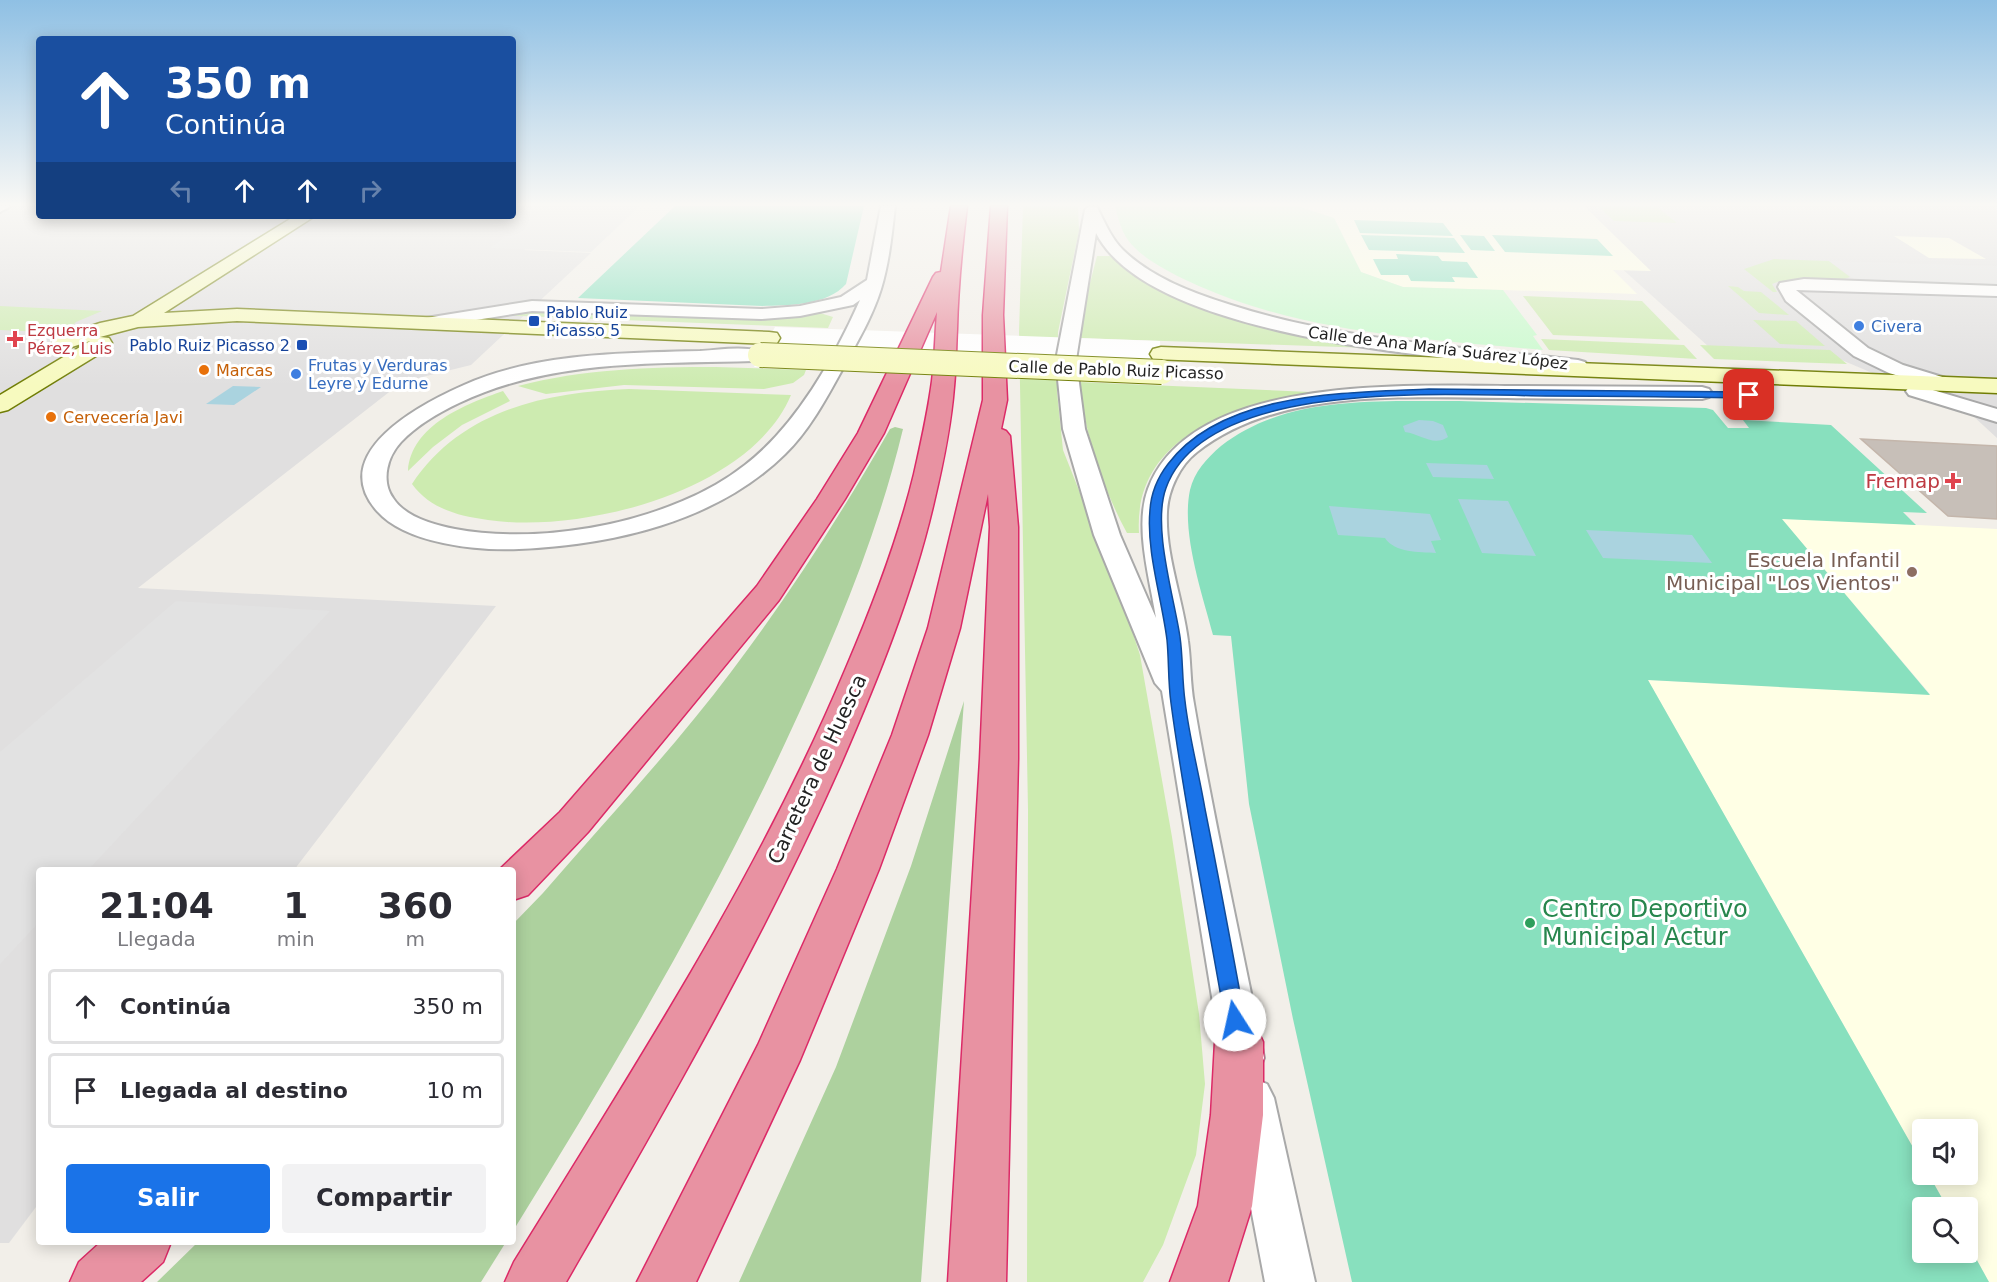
<!DOCTYPE html>
<html lang="es">
<head>
<meta charset="utf-8">
<style>
	:root { --surface:#fff; --page:#f2f2f3; --text:#2b2b33; --muted:#7c7c81; --line:#e1e1e2; --accent:#1a73e8 }
	body { margin:0; font-family:"DejaVu Sans",sans-serif; background:var(--page); color:var(--text); height:100vh; display:flex; flex-direction:column; font-size:22px; white-space:nowrap }
	* { box-sizing:border-box; margin:0 }
	p { font-size:20px; color:var(--muted) }
	.icon { flex:none; width:33px; height:33px; fill:none; stroke:currentColor; stroke-width:2; stroke-linecap:round; stroke-linejoin:round }
	.map { position:relative; flex:1; overflow:hidden }
	.drawer { position:absolute; left:36px; top:867px; width:480px; height:378px; display:flex; flex-direction:column; background:var(--surface); border-radius:6px; box-shadow:0 3px 15px #0003 }
	.drawer>* { flex:none }
	.hud { position:absolute; left:36px; top:36px; width:480px; height:183px; border-radius:6px; box-shadow:0 3px 15px #0003; background:#1a4fa0; color:#fff; overflow:hidden }
	.fabs { position:absolute; left:1912px; top:1119px; display:grid; gap:12px }
	.fabs a { display:grid; place-items:center; width:66px; height:66px; border-radius:6px; background:var(--surface); box-shadow:0 3px 15px #0003; font-size:30px }
	.pin { position:absolute; display:grid; place-items:center; width:51px; height:51px; color:#fff; margin:-26px; border-radius:12px; box-shadow:0 3px 9px #0006 }
	.me { position:absolute; width:66px; margin:-33px; rotate:350deg; stroke-linejoin:round; filter:drop-shadow(0 0 4px #0008) }
	.turn { display:flex; align-items:center; gap:21px; height:126px; padding:0 30px; font-size:27px }
	.turn .icon { width:78px; height:78px; stroke-width:2.5 }
	.turn b { display:block; font-size:42px; line-height:51px }
	.lanes { display:flex; align-items:center; height:57px; padding:0 30px; background:#0003; justify-content:center; gap:30px; direction:ltr }
	.lanes .off { opacity:.35 }
	.eta { display:flex; justify-content:space-evenly; align-items:center; height:102px; text-align:center }
	.eta b { font-size:36px; font-weight:700; line-height:42px }
	.primary-button { display:flex; gap:12px; margin-top:auto; padding:12px 30px }
	.primary-button a { flex:1; height:69px; border-radius:6px; background:var(--accent); color:#fff; font-size:24px; font-weight:700; line-height:69px; text-align:center }
	.primary-button a+a { background:var(--page); color:var(--text) }
	ul { padding:0; list-style:none }
	li { display:flex; align-items:center; gap:18px; height:75px; margin:0 12px 9px; padding:0 18px; border:3px solid var(--line); border-radius:6px }
	li div { flex:1 }
	li b { display:block; font-size:22px }
	li em { font-style:normal }
	.map>svg:first-child { display:block }
	.residential { fill:#e0dfdf }
	.education { fill:#ffffe5 }
	.grass { fill:#cdebb0 }
	.forest { fill:#add19e }
	.park { fill:#c8facc }
	.pitch { fill:#88e0be }
	.parking { fill:#e2e2e2 }
	.water { fill:#aad3df }
	.pier { fill:#fff }
	.building { fill:#c7bfb8; stroke:#c4b6ab; stroke-width:1.5 }
	.lines { fill:none; stroke-linecap:round; stroke-linejoin:round }
	.street-casing { stroke:#a9a9a9; stroke-width:4 }
	.secondary-casing { stroke:#707d05; stroke-width:3 }
	.highway-casing { stroke:#dc2a67; stroke-width:3 }
	.street { fill:#fff; fill-rule:evenodd }
	.secondary { fill:#f7fabf; fill-rule:evenodd }
	.highway { fill:#e892a2; fill-rule:evenodd }
	.secondary-bridge-casing { stroke:#707d05; stroke-width:26; stroke-linecap:butt }
	.secondary-bridge { stroke:#f7fabf; stroke-width:24 }
	.route { fill:#1a73e8; stroke:#114b97; stroke-width:1.5 }
	.transit-dot { fill:#1a4fb4; stroke:#fff; stroke-width:2 }
	.shop-dot { fill:#3f7fe0; stroke:#fff; stroke-width:2 }
	.health-dot { fill:#e0444e; stroke:#fff; stroke-width:2 }
	.food-dot { fill:#e8710a; stroke:#fff; stroke-width:2 }
	.education-dot { fill:#8d6e63; stroke:#fff; stroke-width:2 }
	.leisure-dot { fill:#2e9e5b; stroke:#fff; stroke-width:2 }
	.labels { text-anchor:middle; dominant-baseline:central; stroke-width:6; stroke-linejoin:round; paint-order:stroke }
	.far-transit-label { font-size:16px; fill:#164399; stroke:#fff; text-anchor:start }
	.far-shop-label { font-size:16px; fill:#366cbe; stroke:#fff; text-anchor:start }
	.far-health-label { font-size:16px; fill:#be3a42; stroke:#fff; text-anchor:start }
	.far-street-label { font-size:16px; fill:#222; stroke:#fff }
	.far-food-label { font-size:16px; fill:#c56008; stroke:#fff; text-anchor:start }
	.health-label { font-size:20px; fill:#be3a42; stroke:#fff; text-anchor:end }
	.education-label { font-size:20px; fill:#785e54; stroke:#fff; text-anchor:end }
	.street-label { font-size:20px; fill:#222; stroke:#fff }
	.near-leisure-label { font-size:24px; fill:#27864d; stroke:#fff; text-anchor:start }
</style>
</head>
<body>
<div class="map">
<svg width="1997" height="1282" viewBox="0 0 1997 1282">
	<rect width="100%" height="100%" fill="#f2efe9"/>
	<path class="residential" d="M 0,206 L 39,206 L 39,216 L 513,216 L 513,206 L 579,206 L 524,250 L 591,253 L 471,365 L 402,382 L 138,588 L 496,606 L 294,870 L 39,870 L 39,1203 L 9,1243 L 0,1243 Z
		M 1577,206 L 1997,206 L 1997,438 L 1972,415 L 1825,353 L 1709,347 L 1619,266 Z"/>
	<path class="education" d="M 1297,206 L 1584,206 L 1651,271 L 1613,270 L 1637,294 L 1403,287 L 1361,272 L 1334,218 Z
		M 1894,236 L 1949,238 L 1986,259 L 1929,258 Z
		M 1781,518 L 1997,529 L 1997,1282 L 1989,1282 L 1968,1244 L 1968,1208 L 1947,1207 L 1929,1175 L 1968,1174 L 1968,1130 L 1923,1130 L 1923,1165 L 1648,680 L 1930,694 Z"/>
	<path class="grass" d="M 1023,206 L 1078,206 L 1079,231 L 1058,332 L 1057,392 L 1063,450 L 1120,594 L 1140,655 L 1172,837 L 1199,1014 L 1205,1084 L 1196,1155 L 1163,1245 L 1143,1282 L 1027,1282 L 1028,810 L 1019,332 Z
		M 1598,206 L 1656,206 L 1677,223 L 1614,221 Z
		M 1097,256 L 1110,256 L 1142,280 L 1204,309 L 1281,331 L 1369,348 L 1079,338 L 1083,310 Z
		M 1774,259 L 1829,261 L 1850,277 L 1839,281 L 1780,281 L 1772,284 L 1777,292 L 1773,292 L 1744,269 Z
		M 1728,286 L 1738,287 L 1744,291 L 1761,292 L 1789,315 L 1759,313 Z
		M 1523,296 L 1642,301 L 1680,340 L 1553,335 Z
		M 0,306 L 102,311 L 76,322 L 65,333 L 0,330 Z
		M 536,310 L 766,318 L 820,313 L 833,317 L 828,328 L 494,315 Z
		M 1753,320 L 1796,321 L 1825,346 L 1780,344 Z
		M 1541,339 L 1684,345 L 1697,359 L 1549,350 Z
		M 1700,345 L 1830,350 L 1847,364 L 1714,359 Z
		M 716,367 L 806,370 L 804,375 L 793,383 L 764,389 L 624,385 L 546,394 L 518,386 C 583,369 649,367 716,367 Z
		M 1079,382 L 1311,392 L 1312,392 C 1236,406 1133,435 1139,533 L 1127,533 C 1102,487 1085,434 1079,382 Z
		M 629,389 L 791,395 C 751,491 582,534 488,520 C 459,516 430,509 412,484 C 461,410 546,392 629,389 Z
		M 503,391 L 510,401 L 462,425 L 433,447 L 408,471 C 411,425 466,404 503,391 Z"/>
	<path class="forest" d="M 895,427 L 903,429 C 877,537 834,639 787,739 C 708,910 612,1071 513,1231 L 513,924 L 543,893 C 606,820 673,749 731,672 C 790,594 842,513 890,429 Z
		M 964,701 L 921,1282 L 739,1282 L 836,1067 L 911,866 Z
		M 198,1242 L 506,1242 L 481,1282 L 157,1282 Z"/>
	<path class="park" d="M 1115,206 L 1297,206 L 1334,218 L 1361,272 L 1403,287 L 1503,290 L 1537,335 L 1533,336 L 1543,350 C 1423,339 1298,333 1188,281 C 1169,272 1141,258 1128,240 C 1121,230 1118,218 1115,206 Z"/>
	<path class="pitch" d="M 675,206 L 864,206 L 846,284 C 827,306 788,305 762,306 L 578,298 Z
		M 1354,220 L 1443,223 L 1453,236 L 1360,233 Z
		M 1361,235 L 1454,238 L 1465,253 L 1369,250 Z
		M 1460,235 L 1484,236 L 1495,251 L 1471,250 Z
		M 1492,235 L 1597,239 L 1613,256 L 1505,252 Z
		M 1396,254 L 1438,256 L 1442,261 L 1467,262 L 1478,278 L 1452,277 L 1455,282 L 1411,281 L 1408,275 L 1381,275 L 1373,259 L 1398,259 Z
		M 1459,401 L 1706,408 L 1713,410 L 1728,428 L 1749,428 L 1743,420 L 1831,425 L 1927,513 L 1903,512 L 1916,525 L 1782,519 L 1930,695 L 1648,680 L 1923,1165 L 1923,1174 L 1929,1175 L 1947,1207 L 1923,1208 L 1923,1252 L 1968,1252 L 1968,1244 L 1989,1282 L 1352,1282 L 1293,1019 L 1249,804 L 1231,636 L 1213,635 C 1202,593 1181,533 1190,490 C 1194,472 1207,458 1221,446 C 1287,394 1380,402 1459,401 Z"/>
	<path class="parking" d="M 549,206 L 640,206 L 591,252 L 490,248 Z
		M 1829,261 L 1997,266 L 1997,299 L 1877,295 Z
		M 176,601 L 330,611 L 88,870 L 39,870 L 39,922 L 0,964 L 0,752 Z"/>
	<path class="water" d="M 233,386 L 261,387 L 234,405 L 206,404 Z
		M 1419,420 L 1433,421 L 1443,425 L 1448,437 C 1433,447 1421,434 1405,432 L 1403,426 Z
		M 1426,463 L 1487,465 L 1494,479 L 1433,477 Z
		M 1458,499 L 1508,501 L 1536,556 L 1482,553 Z
		M 1329,506 L 1430,514 L 1441,540 L 1431,541 L 1436,553 C 1419,552 1395,553 1385,538 L 1338,535 Z
		M 1586,530 L 1692,535 L 1712,563 L 1603,558 Z"/>
	<path class="pier" d="M 775,327 L 1160,341 L 1163,385 L 754,367 Z"/>
	<path class="building" d="M 1861,439 L 1997,446 L 1997,519 L 1948,516 Z"/>
	<g class="lines">
		<defs>
			<path id="street" d="M 0,206 L 11,206 L 0,212 Z
				M 881,206 L 895,206 C 892,234 889,263 881,289 C 872,318 856,344 842,370 C 826,399 809,431 785,454 C 716,522 612,545 519,549 C 478,551 406,544 377,511 C 326,453 421,404 464,385 C 536,353 622,353 700,351 C 719,350 741,346 760,351 L 763,355 L 760,359 L 753,361 C 654,364 551,359 459,403 C 438,413 417,425 401,442 C 387,457 381,481 393,498 C 405,517 434,525 455,529 C 544,546 673,522 745,465 C 795,427 835,357 860,300 L 853,305 L 800,316 L 761,319 L 532,311 L 426,328 L 420,327 L 417,323 L 420,319 L 426,318 L 532,301 L 761,309 L 800,306 L 841,297 L 867,280 Z
				M 1089,206 L 1097,207 C 1104,221 1111,238 1123,250 C 1152,278 1193,293 1231,305 C 1343,341 1462,347 1578,360 L 1585,362 L 1588,366 L 1585,370 L 1578,372 C 1466,359 1151,342 1096,233 L 1076,360 L 1085,429 L 1120,535 L 1156,618 C 1150,580 1134,526 1148,489 C 1191,373 1412,386 1512,386 C 1575,386 1639,387 1702,387 L 1709,389 L 1712,393 L 1709,397 L 1702,399 C 1637,399 1572,399 1507,398 C 1409,398 1279,387 1197,452 C 1180,465 1168,490 1167,512 C 1165,555 1183,599 1188,641 C 1191,662 1190,683 1194,704 C 1214,822 1241,940 1264,1058 L 1258,1072 L 1243,1077 L 1228,1072 L 1222,1058 L 1162,691 L 1155,683 L 1094,535 L 1063,429 L 1056,360 L 1085,210 Z
				M 1804,279 L 1997,286 L 1997,296 L 1796,290 L 1868,348 L 1903,365 L 1952,380 L 1955,384 L 1952,388 L 1945,390 L 1889,373 L 1854,356 L 1786,301 L 1778,287 L 1780,283 Z
				M 1916,385 L 1997,409 L 1997,422 L 1909,395 L 1906,391 L 1909,387 Z
				M 1252,1078 L 1267,1084 L 1274,1098 L 1315,1282 L 1265,1282 L 1230,1098 L 1237,1084 Z"/>
			<path id="secondary" d="M 295,216 L 315,216 L 164,313 L 237,309 L 769,332 L 777,333 L 780,338 L 777,343 L 769,344 L 237,321 L 138,327 L 100,337 L 109,338 L 112,343 L 109,348 L 8,410 L 0,412 L 0,395 L 90,341 L 63,350 L 55,348 L 52,343 L 55,338 L 100,323 L 133,316 Z
				M 1161,347 L 1997,379 L 1997,393 L 1153,359 L 1150,354 L 1153,349 Z"/>
			<path id="highway" d="M 951,206 L 967,206 C 962,247 958,288 957,329 C 956,348 956,368 954,387 C 951,426 943,464 934,502 C 913,593 877,681 840,766 C 761,944 663,1113 566,1282 L 505,1282 L 514,1262 C 633,1069 758,878 846,668 C 873,605 898,540 914,474 C 921,443 928,412 932,381 C 935,358 935,335 937,312 L 884,433 L 845,499 L 779,600 L 588,832 L 528,895 L 513,900 L 513,870 L 499,870 L 560,812 L 757,586 L 817,499 L 858,433 L 933,277 L 936,273 L 941,272 Z
				M 991,206 L 1007,206 L 1003,315 L 1007,400 L 1001,429 L 1006,431 L 1010,436 L 1018,527 L 1018,759 L 1006,1282 L 948,1282 L 980,759 L 990,527 L 988,494 L 960,628 L 928,735 L 879,869 L 800,1060 L 696,1282 L 637,1282 L 758,1045 L 837,869 L 892,735 L 928,628 L 983,400 L 983,315 Z
				M 1239,1020 L 1256,1027 L 1263,1042 L 1263,1115 L 1252,1206 L 1228,1282 L 1170,1282 L 1198,1206 L 1211,1115 L 1215,1042 L 1222,1027 Z
				M 101,1242 L 171,1242 L 163,1262 L 141,1282 L 70,1282 L 79,1262 Z"/>
		</defs>
		<use href="#street" class="street-casing"/>
		<use href="#secondary" class="secondary-casing"/>
		<use href="#highway" class="highway-casing"/>
		<use href="#street" class="street"/>
		<use href="#secondary" class="secondary"/>
		<use href="#highway" class="highway"/>
		<defs>
			<path id="secondary-bridge" d="M 760,355 L 1162,372"/>
		</defs>
		<use href="#secondary-bridge" class="secondary-bridge-casing"/>
		<use href="#secondary-bridge" class="secondary-bridge"/>
	</g>
	<linearGradient id="sky" x2="0" y2="1"><stop stop-color="#8fc0e4"/><stop offset="0.53" stop-color="#f9f8f5"/><stop offset="1" stop-color="#f9f8f5" stop-opacity="0"/></linearGradient>
	<rect width="1997" height="386" fill="url(#sky)"/>
	<path class="route" d="M 1429,389 L 1749,392 L 1754,395 L 1749,398 C 1681,397 1614,396 1546,396 C 1451,395 1206,377 1166,488 C 1152,526 1174,597 1180,637 C 1183,658 1182,680 1185,701 C 1189,737 1199,773 1205,809 C 1219,879 1232,949 1245,1020 L 1242,1026 L 1235,1028 L 1228,1026 L 1225,1020 C 1207,914 1185,809 1171,703 C 1168,682 1169,661 1167,640 C 1162,599 1146,551 1150,510 C 1151,494 1158,477 1168,464 C 1223,391 1347,393 1429,389 Z"/>
	<g class="transit-dot">
		<rect x="528" y="315" width="12" height="12" rx="3"/>
		<rect x="296" y="339" width="12" height="12" rx="3"/>
	</g>
	<g class="shop-dot">
		<circle cx="1859" cy="326" r="6"/>
		<circle cx="296" cy="374" r="6"/>
	</g>
	<g class="health-dot">
		<path d="M12 330h6v6h6v6h-6v6h-6v-6h-6v-6h6z"/>
		<path d="M1950 472h6v6h6v6h-6v6h-6v-6h-6v-6h6z"/>
	</g>
	<g class="food-dot">
		<circle cx="204" cy="370" r="6"/>
		<circle cx="51" cy="417" r="6"/>
	</g>
	<circle class="education-dot" cx="1912" cy="572" r="6"/>
	<circle class="leisure-dot" cx="1530" cy="923" r="6"/>
	<g class="labels">
		<g class="far-transit-label">
			<text x="546" y="312">Pablo Ruiz<tspan x="546" dy="18">Picasso 5</tspan></text>
			<text x="290" y="345" text-anchor="end">Pablo Ruiz Picasso 2</text>
		</g>
		<g class="far-shop-label">
			<text x="1871" y="326">Civera</text>
			<text x="308" y="365">Frutas y Verduras<tspan x="308" dy="18">Leyre y Edurne</tspan></text>
		</g>
		<g class="far-health-label">
			<text x="27" y="330">Ezquerra<tspan x="27" dy="18">Pérez, Luis</tspan></text>
		</g>
		<g class="far-street-label">
			<text transform="translate(1438 348) rotate(7)">Calle de Ana María Suárez López</text>
			<text transform="translate(1116 370) rotate(2)">Calle de Pablo Ruiz Picasso</text>
		</g>
		<g class="far-food-label">
			<text x="216" y="370">Marcas</text>
			<text x="63" y="417">Cervecería Javi</text>
		</g>
		<g class="health-label">
			<text x="1940" y="481">Fremap</text>
		</g>
		<g class="education-label">
			<text x="1900" y="560">Escuela Infantil<tspan x="1900" dy="23">Municipal "Los Vientos"</tspan></text>
		</g>
		<g class="street-label">
			<text transform="translate(817 769) rotate(-65)">Carretera de Huesca</text>
		</g>
		<g class="near-leisure-label">
			<text x="1542" y="909">Centro Deportivo<tspan x="1542" dy="28">Municipal Actur</tspan></text>
		</g>
	</g>
</svg>
<div class="fabs">
<a><svg class="icon" aria-label="sound" viewBox="0 0 24 24"><path d="M4 9h4l5-4v14l-5-4H4zM17 9q2 3 0 6"/></svg></a>
<a><svg class="icon" aria-label="search" viewBox="0 0 24 24"><circle cx="10" cy="10" r="6"/><path d="M15 15l6 6"/></svg></a>
</div>
<div class="pin" style="left:1749px;top:395px;background:#d93025"><svg class="icon" aria-label="arrive" viewBox="0 0 24 24"><path d="M6 21V4h12l-3 4 3 4H6"/></svg></div>
<svg class="me" style="left:1235px;top:1020px" viewBox="-20 -20 40 40"><circle r="19" fill="#fff"/><path d="M0-13L10 11 0 6-10 11z" fill="#1a73e8"/></svg>
<div class="hud">
<div class="turn"><svg class="icon" aria-label="ahead" viewBox="0 0 24 24"><path d="M12 20V5M6 11l6-6 6 6"/></svg><div><b>350 m</b>Continúa</div></div>
<div class="lanes"><svg class="icon off" aria-label="left" viewBox="0 0 24 24"><path d="M17 20v-9H6M10 6l-5 5 5 5"/></svg><svg class="icon" aria-label="ahead" viewBox="0 0 24 24"><path d="M12 20V5M6 11l6-6 6 6"/></svg><svg class="icon" aria-label="ahead" viewBox="0 0 24 24"><path d="M12 20V5M6 11l6-6 6 6"/></svg><svg class="icon off" aria-label="right" viewBox="0 0 24 24"><path d="M7 20v-9h11M14 6l5 5-5 5"/></svg></div>
</div>
<section class="drawer">
<div class="eta">
<div><b>21:04</b><p>Llegada</p></div>
<div><b>1</b><p>min</p></div>
<div><b>360</b><p>m</p></div>
</div>
<ul>
<li><svg class="icon" aria-label="ahead" viewBox="0 0 24 24"><path d="M12 20V5M6 11l6-6 6 6"/></svg><div><b>Continúa</b></div><em>350 m</em></li>
<li><svg class="icon" aria-label="arrive" viewBox="0 0 24 24"><path d="M6 21V4h12l-3 4 3 4H6"/></svg><div><b>Llegada al destino</b></div><em>10 m</em></li>
</ul>
<div class="primary-button"><a>Salir</a><a>Compartir</a></div>
</section>
</div>
</body>
</html>
